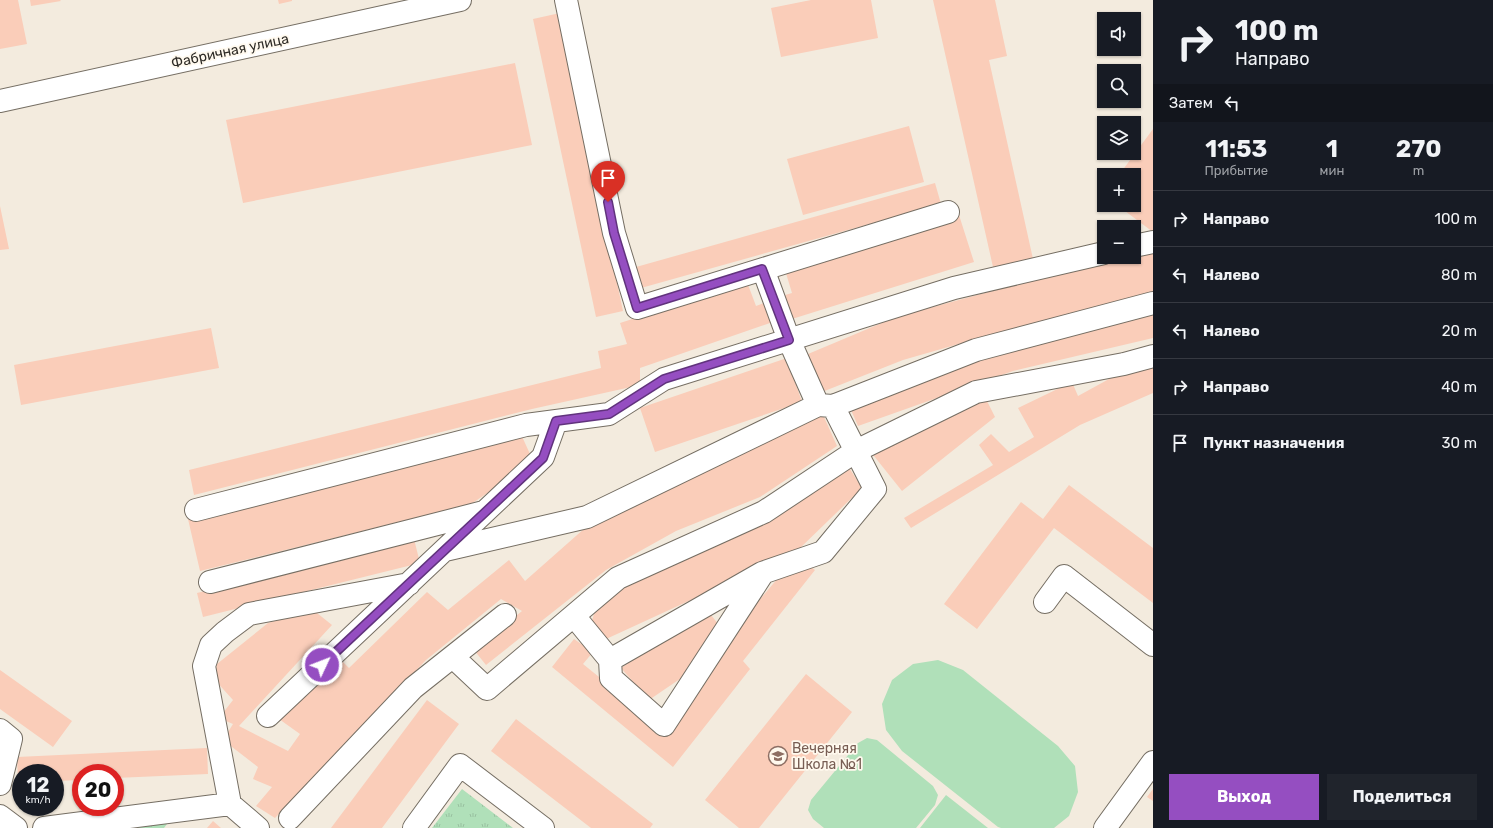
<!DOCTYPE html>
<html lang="ru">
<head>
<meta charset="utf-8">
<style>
	:root { --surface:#171b24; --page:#20242c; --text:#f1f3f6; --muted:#9ea1a6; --line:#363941; --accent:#954ec1 }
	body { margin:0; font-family:Rubik,sans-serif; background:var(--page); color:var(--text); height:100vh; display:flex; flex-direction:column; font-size:15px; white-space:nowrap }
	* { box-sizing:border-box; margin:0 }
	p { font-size:13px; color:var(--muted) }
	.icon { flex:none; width:22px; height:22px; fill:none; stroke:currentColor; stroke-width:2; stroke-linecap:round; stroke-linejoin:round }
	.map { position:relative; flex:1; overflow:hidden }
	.details { display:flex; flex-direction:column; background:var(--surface); width:340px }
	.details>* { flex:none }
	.banner { background:#171b24; color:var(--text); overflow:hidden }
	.fabs { position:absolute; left:1097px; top:12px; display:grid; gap:8px }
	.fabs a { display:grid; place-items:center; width:44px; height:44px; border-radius:0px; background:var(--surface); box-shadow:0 1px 3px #0004; font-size:20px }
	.speed { position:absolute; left:12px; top:764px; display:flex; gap:8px; font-size:20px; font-weight:700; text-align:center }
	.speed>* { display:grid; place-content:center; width:52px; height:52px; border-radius:50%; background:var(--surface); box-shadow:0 1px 3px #0004; line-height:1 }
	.speed small { font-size:10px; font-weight:400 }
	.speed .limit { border:6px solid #d22; background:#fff; color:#111 }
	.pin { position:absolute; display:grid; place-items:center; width:34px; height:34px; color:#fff; margin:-41px -17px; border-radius:50% 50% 50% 0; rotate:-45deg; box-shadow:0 0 4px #0007 }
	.pin .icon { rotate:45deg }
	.me { position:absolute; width:44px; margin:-22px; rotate:47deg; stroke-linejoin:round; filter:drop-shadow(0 0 3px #0008) }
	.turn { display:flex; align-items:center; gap:14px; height:84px; padding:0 16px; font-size:18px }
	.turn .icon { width:52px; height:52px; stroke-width:2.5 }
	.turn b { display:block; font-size:28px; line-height:34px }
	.then { display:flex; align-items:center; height:38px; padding:0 16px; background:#0003; gap:8px; font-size:15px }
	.eta { display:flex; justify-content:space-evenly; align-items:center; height:68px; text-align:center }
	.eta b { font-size:24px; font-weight:700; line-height:28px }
	.button { display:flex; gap:8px; margin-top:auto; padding:8px 16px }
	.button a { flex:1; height:46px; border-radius:0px; background:var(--accent); color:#fff; font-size:16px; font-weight:700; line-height:46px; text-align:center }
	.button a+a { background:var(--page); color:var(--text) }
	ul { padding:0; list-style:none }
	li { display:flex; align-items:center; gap:12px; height:56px; padding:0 16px; border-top:1px solid var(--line) }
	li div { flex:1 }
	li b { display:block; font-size:15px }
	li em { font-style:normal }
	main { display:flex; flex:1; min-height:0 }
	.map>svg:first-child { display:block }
	.grass { fill:#b0e0b9 }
	.park { fill:url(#park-tufts) }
	.building { fill:#facdb9 }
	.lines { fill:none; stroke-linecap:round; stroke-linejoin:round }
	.minor-casing { stroke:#756e63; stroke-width:24 }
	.minor { stroke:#fff; stroke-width:22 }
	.route-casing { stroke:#61337d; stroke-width:10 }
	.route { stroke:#954ec1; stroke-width:7 }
	.labels { text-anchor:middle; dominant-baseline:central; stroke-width:3.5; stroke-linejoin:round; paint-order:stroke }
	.street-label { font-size:14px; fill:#2e2b26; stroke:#fff9ee }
	.education-label { font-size:14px; fill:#785e54; stroke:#fff9ee; text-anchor:start }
</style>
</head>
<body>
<main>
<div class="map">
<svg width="1153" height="828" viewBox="0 0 1153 828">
	<defs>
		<pattern id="park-tufts" width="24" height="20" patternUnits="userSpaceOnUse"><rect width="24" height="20" fill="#b0e0b9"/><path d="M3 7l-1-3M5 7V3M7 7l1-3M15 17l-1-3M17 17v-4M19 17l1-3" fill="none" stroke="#98c09f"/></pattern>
	</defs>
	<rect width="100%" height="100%" fill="#f3ebde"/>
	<path class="grass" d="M 938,660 L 963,670 L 1058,746 L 1075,766 L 1078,792 L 1069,816 L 1054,828 L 1001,828 L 998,827 L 902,751 L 886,730 L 882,704 L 892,680 L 913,664 Z
		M 867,738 L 877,740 L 933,786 L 938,795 L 935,805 L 916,828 L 824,828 L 813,819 L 808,810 L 811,800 L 858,743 Z
		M 946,795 L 988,828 L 920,828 Z"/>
	<path class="park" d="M 462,789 L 513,828 L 432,828 Z
		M 170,820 L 164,828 L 103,828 Z"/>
	<path class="building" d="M 0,0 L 18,0 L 27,44 L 0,49 Z
		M 30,0 L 60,0 L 61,1 L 31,6 Z
		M 278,0 L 292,0 L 292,1 L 279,4 Z
		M 811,0 L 871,0 L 878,38 L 781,57 L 771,8 Z
		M 933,0 L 995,0 L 1007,56 L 989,60 L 1033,259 L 993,267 Z
		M 560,13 L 623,311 L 596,317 L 533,19 Z
		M 515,63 L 532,145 L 243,203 L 226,120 Z
		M 909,126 L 924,182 L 803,215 L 787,159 Z
		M 1153,129 L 1153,232 L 1117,205 L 1134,205 L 1134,175 L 1119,175 Z
		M 935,183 L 941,204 L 641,288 L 636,267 Z
		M 0,206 L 9,249 L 0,250 Z
		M 959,215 L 974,262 L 792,319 L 785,295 L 792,293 L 785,270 Z
		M 1153,248 L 1153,294 L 976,339 L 903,360 L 822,392 L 808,354 L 896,317 L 1118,257 L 1134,257 L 1134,253 Z
		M 747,282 L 756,306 L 767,302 L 773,322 L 640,368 L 640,385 L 532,409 L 194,495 L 189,470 L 601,368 L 598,351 L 627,344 L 620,323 Z
		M 1153,313 L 1153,338 L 1013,371 L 858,426 L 848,403 L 924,375 Z
		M 211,328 L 219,368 L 21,405 L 14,365 Z
		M 787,358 L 802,402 L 655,452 L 640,408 Z
		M 1153,363 L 1153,393 L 1080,425 L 911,528 L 904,518 L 993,465 L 979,445 L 991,434 L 1009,452 L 1034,437 L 1018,408 L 1072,382 L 1078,396 L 1120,373 Z
		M 985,397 L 995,417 L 902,491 L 870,451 Z
		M 820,408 L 837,446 L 760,497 L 676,531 L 606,570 L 486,665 L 474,650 L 522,611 L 501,599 L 426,660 L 275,818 L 256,806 L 272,787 L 253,779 L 258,767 L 223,740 L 233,724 L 219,718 L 233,700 L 214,679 L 217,664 L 268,623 L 312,609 L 332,625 L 239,726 L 288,751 L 300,734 L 279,719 L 339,658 L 349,668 L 427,592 L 448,610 L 509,560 L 525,581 L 585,528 Z
		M 520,432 L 530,454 L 504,482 L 471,504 L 200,571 L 188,519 Z
		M 848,466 L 862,488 L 797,551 L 604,640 L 591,624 L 596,607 L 611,590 Z
		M 1069,485 L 1153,548 L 1153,603 L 1054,528 L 977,629 L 944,604 L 1021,502 L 1043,519 Z
		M 414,539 L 420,563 L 203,617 L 197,593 Z
		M 806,563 L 815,570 L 743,661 L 750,669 L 673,767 L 552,667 L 574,639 L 593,652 L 583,664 L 667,732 L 745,617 L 778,578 Z
		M 707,610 L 719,625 L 696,668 L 649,700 L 621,668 Z
		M 0,670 L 72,721 L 53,747 L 0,709 Z
		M 806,674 L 852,712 L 759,828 L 739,828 L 705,800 Z
		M 427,700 L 459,724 L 382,828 L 331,828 Z
		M 516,719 L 653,824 L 650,828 L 591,828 L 491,751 Z
		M 207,748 L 208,774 L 115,778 L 115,773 L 81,773 L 81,780 L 55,781 L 55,773 L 21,773 L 21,783 L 18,783 L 17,757 Z
		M 1153,789 L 1153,801 L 1147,797 Z
		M 213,821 L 221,828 L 207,828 Z"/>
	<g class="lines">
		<defs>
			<path id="minor" d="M 566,0 L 614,233 L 637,308 L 948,212
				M 0,101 L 460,0
				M 1134,246 L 1153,242
				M 763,269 L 789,340 L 818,405
				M 196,510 L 526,425 L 609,414 L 664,379 L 954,288 L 1104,253
				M 445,550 L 587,517 L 818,405 L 833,406 L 976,350 L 1153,303
				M 210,582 L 484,512
				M 1045,602 L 1064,576 L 1153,645
				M 574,616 L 610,660 L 611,678 L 664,725 L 761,576
				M 453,657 L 487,689 L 618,578 L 764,512 L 856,451 L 976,392 L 1124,364 L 1153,356
				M 610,660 L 762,573 L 823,552 L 875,489 L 833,406
				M 268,716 L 543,457 L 556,421
				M 0,730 L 11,739 L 0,784
				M 230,804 L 204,666 L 211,645 L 225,632 L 249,614 L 409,584
				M 0,816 L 16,828
				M 290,818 L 413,688 L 505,615
				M 44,828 L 230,804 L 258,828
				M 414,828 L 460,765 L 543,828
				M 1105,828 L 1153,762"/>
		</defs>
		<use href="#minor" class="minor-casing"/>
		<use href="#minor" class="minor"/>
	</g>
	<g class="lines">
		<defs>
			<path id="route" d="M 322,665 L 543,458 L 556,421 L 609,414 L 664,379 L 789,340 L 762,269 L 637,308 L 614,233 L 608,202"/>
		</defs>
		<use href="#route" class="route-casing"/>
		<use href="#route" class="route"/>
	</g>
	<defs>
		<symbol id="school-ring" viewBox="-11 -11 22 22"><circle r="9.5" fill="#fff9ee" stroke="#8d6e63" stroke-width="1.5"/><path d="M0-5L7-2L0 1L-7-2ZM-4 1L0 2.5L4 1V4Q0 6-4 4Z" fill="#8d6e63"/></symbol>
	</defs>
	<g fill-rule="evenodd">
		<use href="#school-ring" x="767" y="745" width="22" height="22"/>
	</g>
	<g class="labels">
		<g class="street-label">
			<text transform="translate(230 51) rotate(-12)">Фабричная улица</text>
		</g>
		<g class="education-label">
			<text x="792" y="748">Вечерняя<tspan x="792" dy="16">Школа №1</tspan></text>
		</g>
	</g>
</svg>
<div class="fabs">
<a><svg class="icon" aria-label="sound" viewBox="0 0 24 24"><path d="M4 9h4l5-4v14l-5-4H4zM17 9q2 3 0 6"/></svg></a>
<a><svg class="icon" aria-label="search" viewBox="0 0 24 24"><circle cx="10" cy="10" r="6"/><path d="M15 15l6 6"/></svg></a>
<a><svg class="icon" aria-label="layers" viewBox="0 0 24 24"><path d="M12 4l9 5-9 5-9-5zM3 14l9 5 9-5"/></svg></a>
<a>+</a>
<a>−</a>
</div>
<div class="speed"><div>12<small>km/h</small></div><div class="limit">20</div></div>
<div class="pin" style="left:608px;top:202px;background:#d93025"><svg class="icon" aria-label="arrive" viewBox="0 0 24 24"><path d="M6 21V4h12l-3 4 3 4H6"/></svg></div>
<svg class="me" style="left:322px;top:665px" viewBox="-20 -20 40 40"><circle r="17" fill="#954ec1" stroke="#fff" stroke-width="3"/><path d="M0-11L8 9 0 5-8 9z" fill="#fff"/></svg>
</div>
<section class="details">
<div class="banner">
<div class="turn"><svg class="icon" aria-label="right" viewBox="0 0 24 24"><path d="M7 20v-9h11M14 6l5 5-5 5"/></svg><div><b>100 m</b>Направо</div></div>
<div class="then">Затем<svg class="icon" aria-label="left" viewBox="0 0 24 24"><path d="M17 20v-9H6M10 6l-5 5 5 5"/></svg></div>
</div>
<div class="eta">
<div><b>11:53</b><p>Прибытие</p></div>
<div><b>1</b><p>мин</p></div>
<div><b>270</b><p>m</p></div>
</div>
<ul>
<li><svg class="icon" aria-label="right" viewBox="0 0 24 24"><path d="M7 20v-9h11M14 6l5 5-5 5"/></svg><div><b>Направо</b></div><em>100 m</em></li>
<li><svg class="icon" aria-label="left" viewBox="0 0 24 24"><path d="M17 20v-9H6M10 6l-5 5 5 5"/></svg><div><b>Налево</b></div><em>80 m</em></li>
<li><svg class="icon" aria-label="left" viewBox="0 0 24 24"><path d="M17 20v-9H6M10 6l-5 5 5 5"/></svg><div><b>Налево</b></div><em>20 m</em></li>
<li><svg class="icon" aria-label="right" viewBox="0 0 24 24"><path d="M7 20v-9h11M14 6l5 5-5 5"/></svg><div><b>Направо</b></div><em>40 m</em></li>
<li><svg class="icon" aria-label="arrive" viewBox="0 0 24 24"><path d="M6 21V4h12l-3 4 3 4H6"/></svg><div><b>Пункт назначения</b></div><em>30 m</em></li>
</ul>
<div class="button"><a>Выход</a><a>Поделиться</a></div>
</section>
</main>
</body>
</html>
